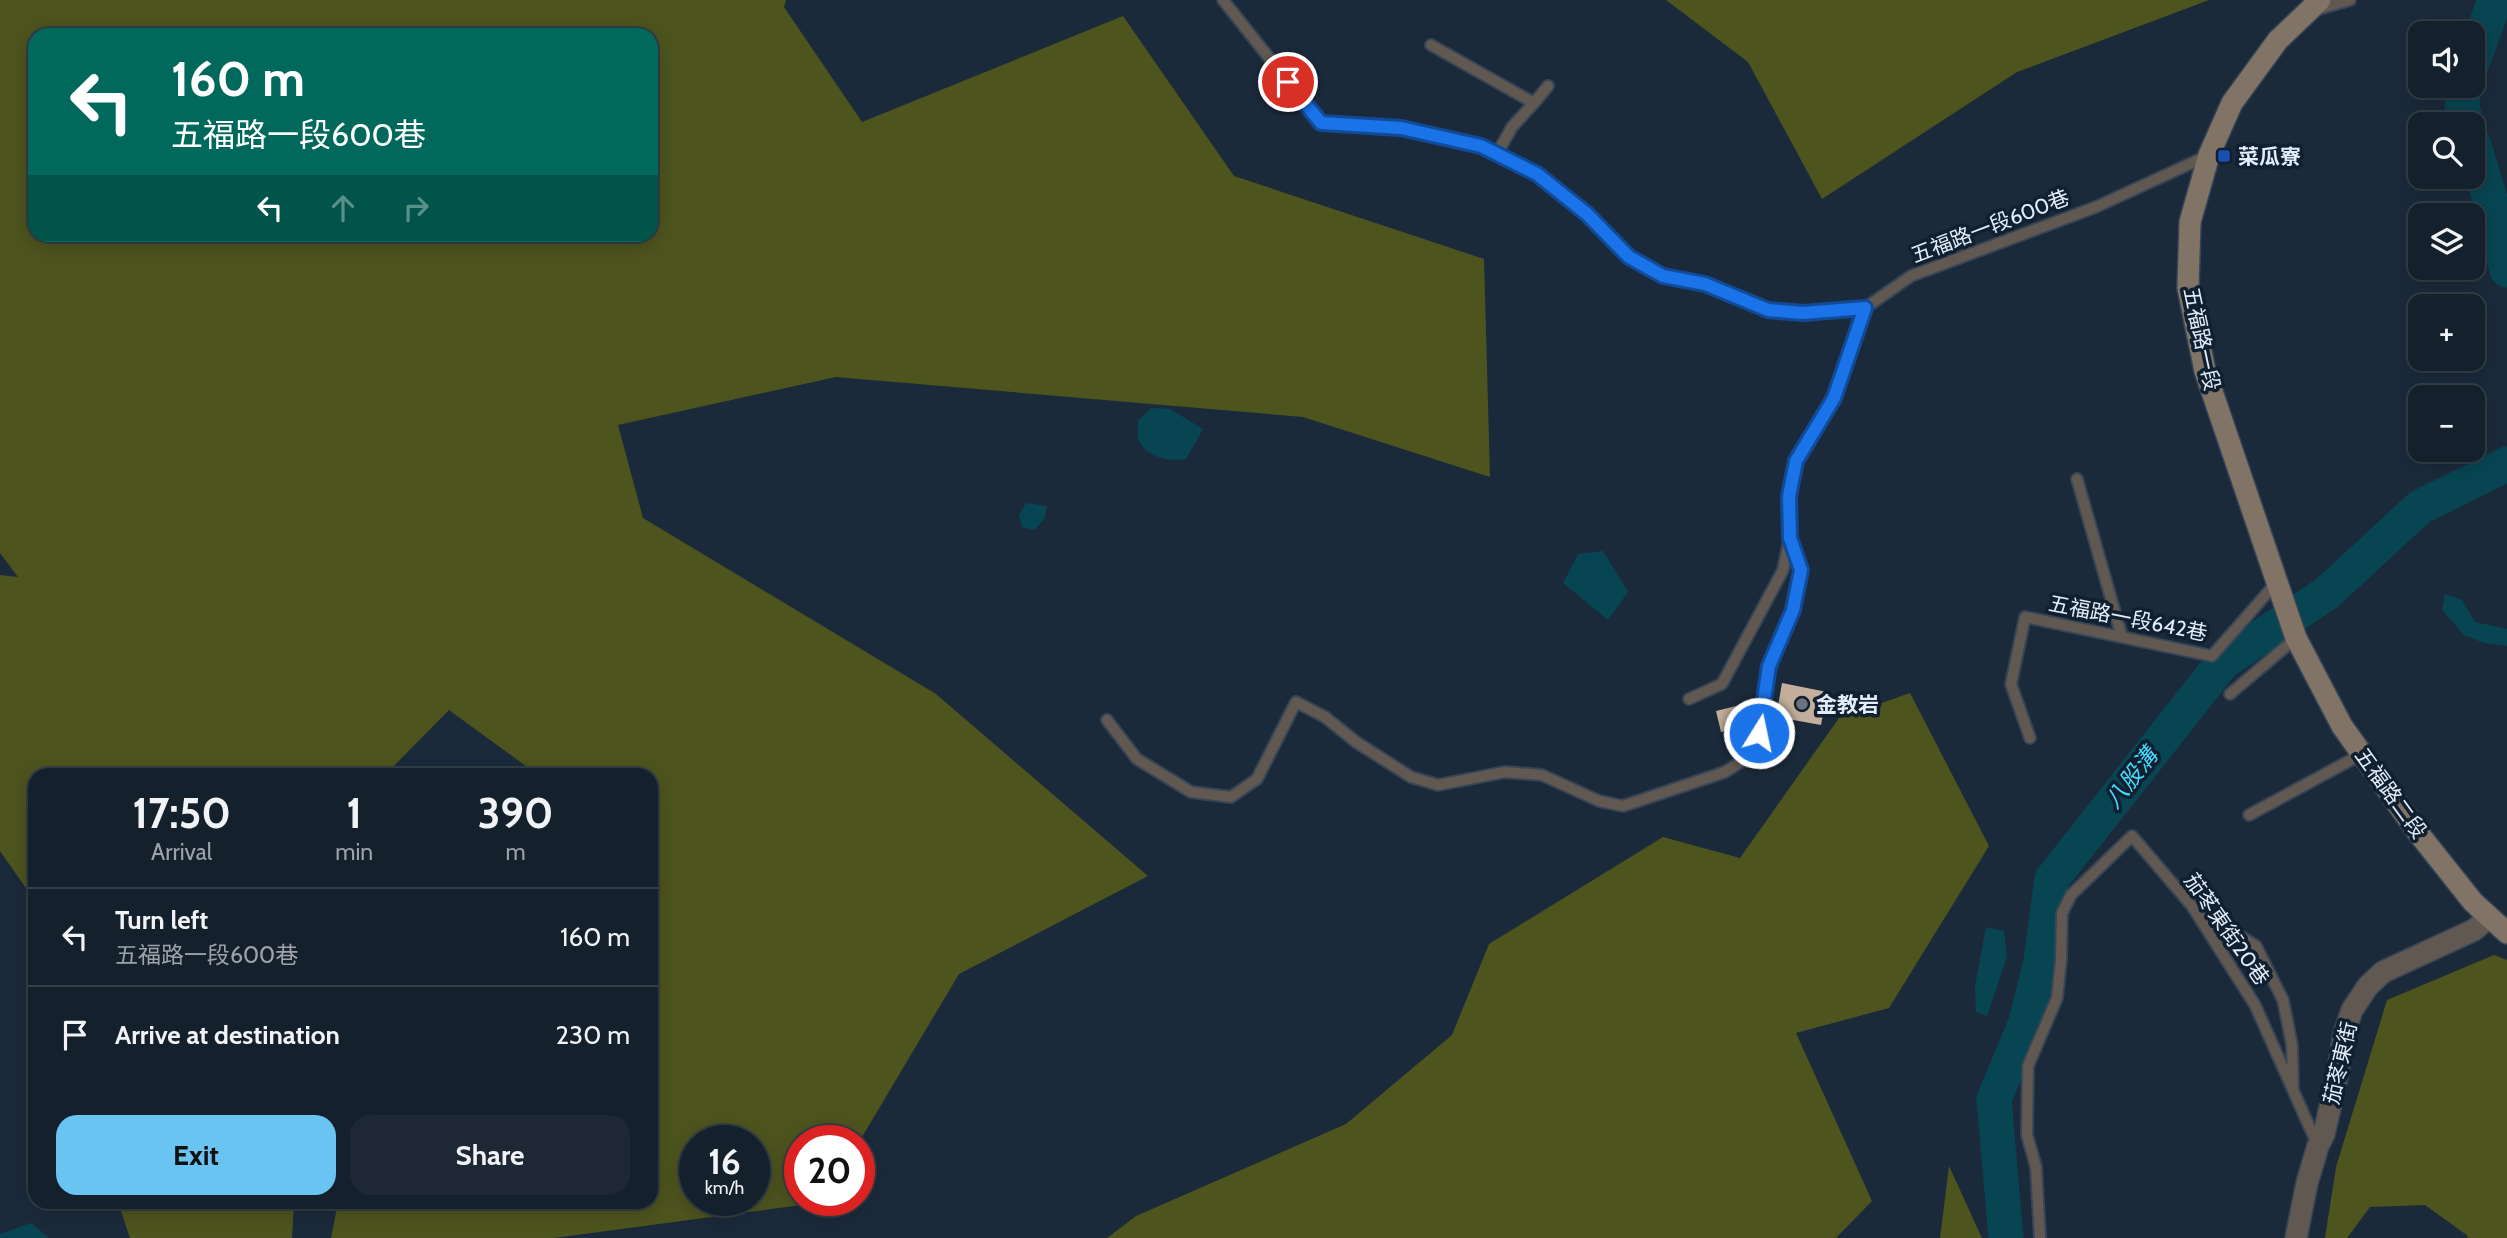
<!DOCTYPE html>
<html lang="en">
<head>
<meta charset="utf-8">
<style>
	:root { --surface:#14202c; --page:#1d2834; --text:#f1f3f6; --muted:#9da3a9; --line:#333e48; --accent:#69c4f1 }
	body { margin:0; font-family:Cabin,"Noto Sans TC",sans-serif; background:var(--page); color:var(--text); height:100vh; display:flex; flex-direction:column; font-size:26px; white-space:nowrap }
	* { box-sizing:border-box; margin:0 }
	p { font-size:23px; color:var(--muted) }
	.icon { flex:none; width:38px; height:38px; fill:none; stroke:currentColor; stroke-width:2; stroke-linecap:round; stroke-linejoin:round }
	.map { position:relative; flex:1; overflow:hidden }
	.drawer { position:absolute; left:28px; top:768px; width:630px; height:441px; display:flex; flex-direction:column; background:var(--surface); border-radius:21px; box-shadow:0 4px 18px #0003,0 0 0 2px var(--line) }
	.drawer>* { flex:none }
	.banner { position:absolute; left:28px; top:28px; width:630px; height:214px; border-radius:21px; box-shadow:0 4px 18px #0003,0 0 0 2px var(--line); background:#00695c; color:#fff; overflow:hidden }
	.controls { position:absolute; left:2408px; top:21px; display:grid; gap:14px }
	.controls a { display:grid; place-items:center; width:77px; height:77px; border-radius:14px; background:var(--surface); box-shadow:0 4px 18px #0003,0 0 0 2px var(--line); font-size:35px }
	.speed { position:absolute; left:679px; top:1125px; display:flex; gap:14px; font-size:35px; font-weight:700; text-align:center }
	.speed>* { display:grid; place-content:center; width:91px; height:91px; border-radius:50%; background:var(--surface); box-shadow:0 4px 18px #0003,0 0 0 2px var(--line); line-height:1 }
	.speed small { font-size:18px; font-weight:400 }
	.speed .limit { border:10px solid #d22; background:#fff; color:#111 }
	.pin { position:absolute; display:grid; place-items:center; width:60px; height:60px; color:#fff; margin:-30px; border:4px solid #fff; border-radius:50%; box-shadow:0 2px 7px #0007 }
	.me { position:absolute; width:77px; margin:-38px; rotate:10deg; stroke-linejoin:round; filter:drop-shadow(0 0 5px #0008) }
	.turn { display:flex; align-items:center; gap:24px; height:147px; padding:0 28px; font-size:32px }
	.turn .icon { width:91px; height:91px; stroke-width:2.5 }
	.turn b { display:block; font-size:49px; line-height:60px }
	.lanes { display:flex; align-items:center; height:66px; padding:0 28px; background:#0003; justify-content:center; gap:35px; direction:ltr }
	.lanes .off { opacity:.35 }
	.eta { display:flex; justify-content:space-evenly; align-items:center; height:119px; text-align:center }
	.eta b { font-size:42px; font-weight:700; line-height:49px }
	.cta { display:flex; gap:14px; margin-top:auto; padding:14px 28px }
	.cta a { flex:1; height:80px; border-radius:21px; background:var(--accent); color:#111; font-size:28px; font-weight:700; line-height:80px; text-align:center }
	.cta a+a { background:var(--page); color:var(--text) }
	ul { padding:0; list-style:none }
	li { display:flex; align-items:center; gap:21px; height:98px; padding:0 28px; border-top:2px solid var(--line) }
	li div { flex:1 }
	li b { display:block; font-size:26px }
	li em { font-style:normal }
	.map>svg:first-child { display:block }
	.green { fill:#4d541e; fill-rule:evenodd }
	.water { fill:#084552 }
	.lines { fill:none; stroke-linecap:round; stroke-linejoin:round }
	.river { stroke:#084552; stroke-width:35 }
	.building { fill:#c3af9b }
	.service-casing { stroke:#374556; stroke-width:14 }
	.minor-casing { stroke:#374556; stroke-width:24 }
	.secondary-casing { stroke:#374556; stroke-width:24 }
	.service { stroke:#615951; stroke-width:10 }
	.minor { stroke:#615951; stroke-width:21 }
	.secondary { stroke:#817467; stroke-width:21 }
	.route-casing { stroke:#114b97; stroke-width:18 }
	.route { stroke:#1a73e8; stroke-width:12 }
	.transit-dot { fill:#1a4fb4; stroke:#112030; stroke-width:2.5 }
	.worship-dot { fill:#6b7280; stroke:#112030; stroke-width:2.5 }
	.labels { text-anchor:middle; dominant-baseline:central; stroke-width:7; stroke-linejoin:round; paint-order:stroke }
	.poi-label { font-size:21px; font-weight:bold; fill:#e3edf9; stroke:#112030; text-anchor:start }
	.street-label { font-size:21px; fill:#e3edf9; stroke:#112030 }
	.water-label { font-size:23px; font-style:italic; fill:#44dafc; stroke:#112030 }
</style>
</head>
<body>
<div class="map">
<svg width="2507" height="1238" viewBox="0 0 2507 1238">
	<rect width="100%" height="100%" fill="#1b2a3b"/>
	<path class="green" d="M 0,0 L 786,0 L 784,7 L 862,122 L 1123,16 L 1234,176 L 1484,259 L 1490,477 L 1303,417 L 836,377 L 618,425 L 643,518 L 936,694 L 1148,876 L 959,974 L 859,1142 L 800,1141 L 800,1200 L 824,1201 L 823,1202 L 554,1238 L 331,1238 L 338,1202 L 651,1202 L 651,775 L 538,775 L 449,710 L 385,775 L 35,775 L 35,901 L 0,851 L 0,575 L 18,577 L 0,553 ZM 651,35 L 651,234 L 35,234 L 35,35 ZM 695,1141 L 754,1141 L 754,1200 L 695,1200 Z
		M 1666,0 L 2209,0 L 2017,72 L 1822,199 L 1748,62 Z
		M 1910,693 L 1989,846 L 1889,1008 L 1796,1033 L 1872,1201 L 1836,1238 L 1107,1238 L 1136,1216 L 1346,1124 L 1452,1035 L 1489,944 L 1663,837 L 1740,858 L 1839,718 Z
		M 2494,955 L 2507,960 L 2507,1238 L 2467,1238 L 2468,1236 L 2425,1205 L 2370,1207 L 2347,1238 L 2325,1238 L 2336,1167 L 2387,1000 Z
		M 1949,1166 L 1982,1238 L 1940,1238 Z
		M 118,1202 L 294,1202 L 292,1238 L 130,1238 Z"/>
	<path class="water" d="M 1151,408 L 1170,409 L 1203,429 L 1186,459 C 1169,462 1144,457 1138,438 C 1137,433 1138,426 1138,421 Z
		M 1026,503 L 1047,506 L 1045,518 L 1035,530 L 1022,527 L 1019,515 Z
		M 1603,551 L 1628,592 L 1608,620 L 1563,583 L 1578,554 Z
		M 2445,594 L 2462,600 L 2475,622 L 2507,629 L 2507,646 L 2484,643 L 2464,635 L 2442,610 Z
		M 1986,927 L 2004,931 L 2007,957 L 1987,1016 L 1976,1012 L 1975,986 Z
		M 31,1223 L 49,1238 L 0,1238 L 0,1234 Z"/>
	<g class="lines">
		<path class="river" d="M 2473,61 L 2495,0
			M 2463,86 L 2462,109 L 2467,124
			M 2473,142 L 2493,209 L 2507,270
			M 2006,1238 L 1994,1099 L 2025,1025 L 2040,967 L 2052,879 L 2223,662 L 2327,593 L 2420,507 L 2507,464"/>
	</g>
	<path class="building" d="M 1782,683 L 1827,692 L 1821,725 L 1776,717 Z
		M 1744,704 L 1749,725 L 1721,732 L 1716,711 Z"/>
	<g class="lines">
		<defs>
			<path id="service" d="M 1223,0 L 1321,123 L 1401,128 L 1481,146 L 1537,174 L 1587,214 L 1629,257 L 1663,276 L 1705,284 L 1768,311 L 1803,313 L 1865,308 L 1911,276 L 2096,207 L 2209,155
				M 2315,10 L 2350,0
				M 1431,45 L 1534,103 L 1512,127 L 1497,154
				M 1534,103 L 1548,86
				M 2077,479 L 2122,637
				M 2230,694 L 2296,638
				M 1689,699 L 1722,684 L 1783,570 L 1789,541
				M 1107,720 L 1137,759 L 1191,792 L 1231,797 L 1257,779 L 1296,702 L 1325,717 L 1356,742 L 1411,777 L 1438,785 L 1505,772 L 1542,775 L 1599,801 L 1623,806 L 1725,772 L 1750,756 L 1759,733 L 1769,666 L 1792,610 L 1801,570 L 1789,538 L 1789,496 L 1796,461 L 1834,398 L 1865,308
				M 2030,738 L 2011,684 L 2025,617 L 2212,656 L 2276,583
				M 2249,815 L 2362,754
				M 2195,908 L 2256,946 L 2283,1000 L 2292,1045 L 2293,1086
				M 2040,1238 L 2036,1167 L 2027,1135 L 2028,1066 L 2057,998 L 2061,960 L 2062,913 L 2071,895 L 2132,836 L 2192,906 L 2255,1005 L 2318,1146"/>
			<path id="minor" d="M 2296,1238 L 2307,1183 L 2318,1146 L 2324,1134 L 2337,1077 L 2344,1034 L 2352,1010 L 2368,986 L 2383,972 L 2474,930 L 2488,918"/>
			<path id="secondary" d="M 2320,0 L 2278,40 L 2232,103 L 2209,155 L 2190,222 L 2188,288 L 2205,371 L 2296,638 L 2342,726 L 2419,834 L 2473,902 L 2507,933"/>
		</defs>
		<use href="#service" class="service-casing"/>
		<use href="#minor" class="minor-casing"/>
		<use href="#secondary" class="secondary-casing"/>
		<use href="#service" class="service"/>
		<use href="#minor" class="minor"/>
		<use href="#secondary" class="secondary"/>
	</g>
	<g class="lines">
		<defs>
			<path id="route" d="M 1288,82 L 1321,123 L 1401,128 L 1481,146 L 1537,174 L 1587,214 L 1629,257 L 1663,276 L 1705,284 L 1768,310 L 1803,313 L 1865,308 L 1834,398 L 1796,461 L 1789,496 L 1790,538 L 1801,570 L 1793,610 L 1769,666 L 1759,733"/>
		</defs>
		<use href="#route" class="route-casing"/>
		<use href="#route" class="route"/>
	</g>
	<rect class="transit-dot" x="2217" y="149" width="14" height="14" rx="3.5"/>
	<circle class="worship-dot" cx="1802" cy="704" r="7"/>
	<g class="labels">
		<g class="poi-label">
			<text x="2238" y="156">菜瓜寮</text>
			<text x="1816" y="704">金教岩</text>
		</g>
		<g class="street-label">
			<text transform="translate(1990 226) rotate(-21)">五福路一段600巷</text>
			<text transform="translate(2202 339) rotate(78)">五福路一段</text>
			<text transform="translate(2128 618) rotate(11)">五福路一段642巷</text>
			<text transform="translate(2391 793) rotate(54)">五福路二段</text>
			<text transform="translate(2227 929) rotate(55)">茄苳東街20巷</text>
			<text transform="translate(2340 1063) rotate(-77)">茄苳東街</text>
		</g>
		<g class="water-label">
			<text transform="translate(2131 778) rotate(-52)">八股溝</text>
		</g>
	</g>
</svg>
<div class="controls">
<a><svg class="icon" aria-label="sound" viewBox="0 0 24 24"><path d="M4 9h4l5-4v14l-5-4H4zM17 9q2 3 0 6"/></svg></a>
<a><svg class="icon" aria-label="search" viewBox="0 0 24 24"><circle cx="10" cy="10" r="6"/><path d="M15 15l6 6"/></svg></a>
<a><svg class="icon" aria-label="layers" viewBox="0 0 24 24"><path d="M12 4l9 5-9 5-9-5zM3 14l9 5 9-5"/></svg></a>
<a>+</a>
<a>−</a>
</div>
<div class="speed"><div>16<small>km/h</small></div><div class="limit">20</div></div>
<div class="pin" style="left:1288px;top:82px;background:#d93025"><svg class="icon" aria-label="arrive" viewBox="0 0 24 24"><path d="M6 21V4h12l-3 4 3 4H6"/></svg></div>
<svg class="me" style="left:1759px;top:733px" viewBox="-20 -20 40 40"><circle r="17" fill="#1a73e8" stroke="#fff" stroke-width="3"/><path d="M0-11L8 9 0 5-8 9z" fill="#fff"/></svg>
<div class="banner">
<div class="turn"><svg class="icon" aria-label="left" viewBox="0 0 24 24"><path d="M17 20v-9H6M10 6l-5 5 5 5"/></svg><div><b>160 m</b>五福路一段600巷</div></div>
<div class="lanes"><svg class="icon" aria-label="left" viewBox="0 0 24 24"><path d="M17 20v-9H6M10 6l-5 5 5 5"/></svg><svg class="icon off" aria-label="ahead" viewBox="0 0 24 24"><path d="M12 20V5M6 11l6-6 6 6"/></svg><svg class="icon off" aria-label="right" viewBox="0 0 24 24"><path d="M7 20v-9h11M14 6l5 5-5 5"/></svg></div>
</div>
<section class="drawer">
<div class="eta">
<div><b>17:50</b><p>Arrival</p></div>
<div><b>1</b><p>min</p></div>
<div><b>390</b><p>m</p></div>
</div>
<ul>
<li><svg class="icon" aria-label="left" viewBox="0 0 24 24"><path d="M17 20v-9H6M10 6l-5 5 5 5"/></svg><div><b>Turn left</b><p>五福路一段600巷</p></div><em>160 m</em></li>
<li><svg class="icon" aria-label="arrive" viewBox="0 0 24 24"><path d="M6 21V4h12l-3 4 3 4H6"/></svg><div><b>Arrive at destination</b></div><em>230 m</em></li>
</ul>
<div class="cta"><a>Exit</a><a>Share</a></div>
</section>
</div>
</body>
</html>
